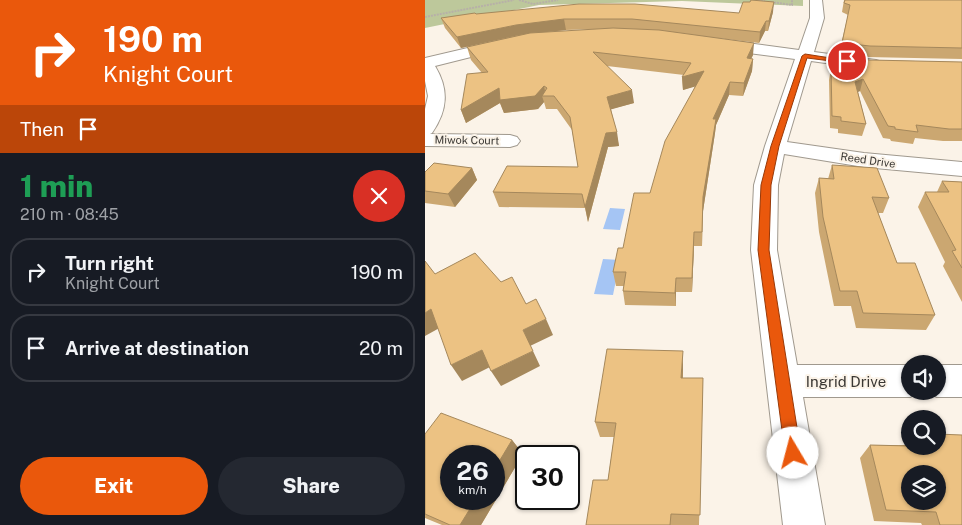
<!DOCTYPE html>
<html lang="en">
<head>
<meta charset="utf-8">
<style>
	:root { --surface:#171b24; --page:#242831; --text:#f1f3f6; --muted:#9ea1a6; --line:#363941; --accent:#ea580c }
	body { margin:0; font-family:"Public Sans",sans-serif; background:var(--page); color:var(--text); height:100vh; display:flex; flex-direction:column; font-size:19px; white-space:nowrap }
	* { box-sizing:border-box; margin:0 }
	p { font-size:16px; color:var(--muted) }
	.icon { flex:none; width:28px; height:28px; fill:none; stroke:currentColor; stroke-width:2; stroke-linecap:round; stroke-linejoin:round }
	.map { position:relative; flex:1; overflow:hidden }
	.panel { display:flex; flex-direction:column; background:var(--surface); width:425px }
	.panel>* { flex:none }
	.banner { background:#ea580c; color:#fff; overflow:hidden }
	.controls { position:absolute; left:476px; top:355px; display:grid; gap:10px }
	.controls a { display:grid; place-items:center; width:45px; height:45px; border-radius:50%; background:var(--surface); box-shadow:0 1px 4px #0004; font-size:25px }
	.speed { position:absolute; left:15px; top:445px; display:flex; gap:10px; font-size:25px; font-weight:700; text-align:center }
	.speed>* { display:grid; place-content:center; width:65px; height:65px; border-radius:50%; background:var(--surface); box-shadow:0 1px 4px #0004; line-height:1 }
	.speed small { font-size:12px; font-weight:400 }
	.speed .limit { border:2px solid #111; border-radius:8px; background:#fff; color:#111 }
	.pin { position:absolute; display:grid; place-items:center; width:42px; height:42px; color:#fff; margin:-21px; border:2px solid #fff; border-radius:50%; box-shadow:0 1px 5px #0007 }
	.me { position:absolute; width:55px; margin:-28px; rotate:352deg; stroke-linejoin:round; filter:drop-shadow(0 0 4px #0008) }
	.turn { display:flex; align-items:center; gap:18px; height:105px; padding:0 20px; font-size:22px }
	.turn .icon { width:65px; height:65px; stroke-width:2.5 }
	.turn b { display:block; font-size:35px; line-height:42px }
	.then { display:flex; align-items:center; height:48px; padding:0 20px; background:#0003; gap:10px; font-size:19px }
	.round { display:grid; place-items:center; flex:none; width:52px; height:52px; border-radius:26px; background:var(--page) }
	.head { display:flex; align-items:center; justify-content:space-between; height:85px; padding:0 20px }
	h1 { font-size:30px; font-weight:800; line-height:38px; color:#1e9e55 }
	.button { display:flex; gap:10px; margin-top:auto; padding:10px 20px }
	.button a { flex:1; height:58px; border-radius:30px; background:var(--accent); color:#fff; font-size:20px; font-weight:800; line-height:58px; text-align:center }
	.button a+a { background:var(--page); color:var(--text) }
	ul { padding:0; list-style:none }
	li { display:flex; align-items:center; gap:15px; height:68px; margin:0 10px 8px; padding:0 10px; border:2px solid var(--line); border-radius:20px }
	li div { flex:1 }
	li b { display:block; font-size:19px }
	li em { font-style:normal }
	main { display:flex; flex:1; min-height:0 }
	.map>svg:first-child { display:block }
	.green { fill:#bdc89b }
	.water { fill:#a5c5f4 }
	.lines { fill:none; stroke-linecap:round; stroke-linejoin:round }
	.minor-casing { stroke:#a0998e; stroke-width:2 }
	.path { stroke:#b7b0a8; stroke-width:2; stroke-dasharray:2 1; stroke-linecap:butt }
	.minor { fill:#fff; fill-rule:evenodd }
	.wall { fill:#cba771; fill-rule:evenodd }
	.shaded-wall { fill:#a5885c }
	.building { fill:#ecc283; stroke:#a5885c; fill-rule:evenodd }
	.route { fill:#ea580c; stroke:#983908 }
	.labels { text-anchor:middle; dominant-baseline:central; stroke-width:4; stroke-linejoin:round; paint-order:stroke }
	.far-street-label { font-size:11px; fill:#3a3733; stroke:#fbf3e8 }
	.near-street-label { font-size:15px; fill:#3a3733; stroke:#fbf3e8 }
</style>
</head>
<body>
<main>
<section class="panel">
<div class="banner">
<div class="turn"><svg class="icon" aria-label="right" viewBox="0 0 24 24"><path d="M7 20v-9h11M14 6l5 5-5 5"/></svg><div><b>190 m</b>Knight Court</div></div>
<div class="then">Then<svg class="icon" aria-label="arrive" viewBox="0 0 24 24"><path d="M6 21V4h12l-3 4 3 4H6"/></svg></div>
</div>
<div class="head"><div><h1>1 min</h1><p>210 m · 08:45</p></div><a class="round" style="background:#d93025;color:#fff"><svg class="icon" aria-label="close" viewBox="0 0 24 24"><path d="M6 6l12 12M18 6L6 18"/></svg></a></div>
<ul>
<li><svg class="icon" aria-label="right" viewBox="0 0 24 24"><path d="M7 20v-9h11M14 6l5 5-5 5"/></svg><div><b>Turn right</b><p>Knight Court</p></div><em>190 m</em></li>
<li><svg class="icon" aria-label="arrive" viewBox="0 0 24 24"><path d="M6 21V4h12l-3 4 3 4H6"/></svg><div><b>Arrive at destination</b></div><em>20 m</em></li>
</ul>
<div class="button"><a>Exit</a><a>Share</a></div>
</section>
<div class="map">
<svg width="537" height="525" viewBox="0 0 537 525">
	<rect width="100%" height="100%" fill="#fbf3e8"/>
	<path class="green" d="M 0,0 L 378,0 L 378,6 L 257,1 L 114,5 L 0,28 Z"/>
	<path class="water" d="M 185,208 L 200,209 L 195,230 L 178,229 Z
		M 178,259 L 195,260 L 188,295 L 169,294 Z"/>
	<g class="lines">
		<defs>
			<path id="minor" d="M 385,0 L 397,0 L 399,18 L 389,52 L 451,60 L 457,62 L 459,65 L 457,68 L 451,70 L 386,61 L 362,142 L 439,153 L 537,162 L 537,176 L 439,167 L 359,154 L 353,185 L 352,250 L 372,365 L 485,365 L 485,391 L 497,391 L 485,397 L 378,397 L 400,525 L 358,525 L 326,250 L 329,185 L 340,146 L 370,59 L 292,49 L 287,47 L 284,44 L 287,41 L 292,39 L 374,50 L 385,18 Z
				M 81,39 L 86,41 L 89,44 L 86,47 L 10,66 C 24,89 23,110 7,133 L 5,134 L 85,135 L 92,137 L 95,141 L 92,145 L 85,147 L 0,146 L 0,109 L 3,96 L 0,81 L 0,58 Z
				M 512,365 L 537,365 L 537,397 L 512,397 L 500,392 L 512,391 Z"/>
		</defs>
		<use href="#minor" class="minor-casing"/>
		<path class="path" d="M 94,0 L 108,4 L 133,0
			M 330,0 L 340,1
			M 346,2 L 367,5 L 367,0
			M 0,17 L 89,0"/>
		<use href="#minor" class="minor"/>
	</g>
	<path class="wall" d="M 419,0 L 537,0 L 537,59 L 442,57 L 414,53 L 423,15 L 417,12 Z
		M 348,12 L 343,31 L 340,31 L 334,43 L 292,38 L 328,55 L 326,59 L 328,59 L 327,71 L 318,96 L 304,95 L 291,125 L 290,133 L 278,211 L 277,246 L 269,246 L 267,292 L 251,292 L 251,306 L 200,305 L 198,291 L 199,286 L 191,286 L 188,272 L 198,248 L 225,193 L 270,86 L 258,90 L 257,77 L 259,75 L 182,66 L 209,103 L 186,109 L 194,146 L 183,147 L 163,222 L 160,208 L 74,207 L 68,192 L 153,167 L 147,130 L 132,109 L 121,109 L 119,102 L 113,109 L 79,113 L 75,103 L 41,123 L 36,110 L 57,73 L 46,60 L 42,47 L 100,34 L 36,48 L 20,28 L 16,18 L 51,14 L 314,13 ZM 170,29 L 115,33 L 141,30 Z
		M 445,60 L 537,62 L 537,141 L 518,141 L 490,138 L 488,144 L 466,141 L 465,139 L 458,138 L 435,91 L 433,92 L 441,124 L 437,136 L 413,133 L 413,129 L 405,128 L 404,80 L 406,68 L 411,69 Z
		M 407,165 L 464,198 L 458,213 L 453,213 L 472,263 L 510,315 L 501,330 L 431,328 L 426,306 L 409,306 L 394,232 L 390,193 L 394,178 L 403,179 Z
		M 47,168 L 52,180 L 30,207 L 0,203 L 0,172 Z
		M 517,181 L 537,182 L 537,302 L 518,266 L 520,262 L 493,207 L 500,192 L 512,192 Z
		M 258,368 L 258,378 L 278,378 L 274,525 L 161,525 L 183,480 L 189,437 L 175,437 L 170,422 Z
		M 0,434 L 87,440 L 98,454 L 56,525 L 17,525 L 0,518 Z
		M 485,442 L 485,446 L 537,525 L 497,525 L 496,523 L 449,521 L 435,458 L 445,445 L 482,445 Z"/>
	<path class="shaded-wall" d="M 349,2 L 348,12 L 343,31 L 344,21 Z
		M 139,19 L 141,30 L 94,35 L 36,48 L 32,37 L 91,25 Z
		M 341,21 L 340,31 L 334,43 L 335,32 Z
		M 329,43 L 328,55 L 320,71 L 322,58 Z
		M 328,59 L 327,71 L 318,96 L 319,83 Z
		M 279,71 L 279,84 L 258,90 L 257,77 Z
		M 438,79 L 435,91 L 427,94 L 430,82 Z
		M 305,82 L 304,95 L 291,125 L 290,133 L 278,211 L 277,246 L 278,197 L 288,119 Z
		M 119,86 L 121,96 L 117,96 L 119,102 L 113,109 L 79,113 L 75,103 L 41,123 L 36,110 L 74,88 Z
		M 207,90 L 209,103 L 184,110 L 182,97 Z
		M 192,132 L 194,146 L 183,147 L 163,222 L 160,207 L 181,133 Z
		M 47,168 L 52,180 L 30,207 L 23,194 Z
		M 269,232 L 269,246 L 267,292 L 267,278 Z
		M 251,278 L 251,306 L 250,293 Z
		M 6,309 L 18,326 L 0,336 L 0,313 Z
		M 121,319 L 128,335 L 105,346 L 98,330 Z
		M 57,350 L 67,366 L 37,381 L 26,365 Z
		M 108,351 L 115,366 L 76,386 L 66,371 Z
		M 258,351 L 258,368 L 257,394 L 256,378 Z
		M 87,440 L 98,454 L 56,525 L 35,525 L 51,499 L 69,499 L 69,470 Z"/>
	<path class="building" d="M 326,0 L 349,2 L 344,21 L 341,21 L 335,32 L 207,19 L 139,19 L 91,25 L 32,37 L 16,18 L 50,13 L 51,14 L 154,4 L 210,4 L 314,13 L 318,2 L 325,2 Z
		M 420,0 L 537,0 L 537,48 L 445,46 L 417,43 L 425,5 L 419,3 Z
		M 188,28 L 234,30 L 329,43 L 322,58 L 328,59 L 319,83 L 305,82 L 288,119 L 291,119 L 278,197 L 277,232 L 269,232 L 267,278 L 251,278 L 250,293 L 198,291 L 201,272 L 188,272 L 193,248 L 198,248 L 209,193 L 225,193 L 240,141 L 279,71 L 257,77 L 266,63 L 168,52 L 207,90 L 182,97 L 192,132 L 181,133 L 160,207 L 157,194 L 68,192 L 82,166 L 153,167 L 145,117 L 129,96 L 117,96 L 122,88 L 119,86 L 110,96 L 75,100 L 74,88 L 36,110 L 42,74 L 63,72 L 42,47 L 105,33 Z
		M 414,56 L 445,60 L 537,62 L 537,129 L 524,129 L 491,125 L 493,132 L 470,129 L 470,127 L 463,126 L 438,79 L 430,82 L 441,124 L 416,121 L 416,117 L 407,116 L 406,68 L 411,69 Z
		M 9,163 L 47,168 L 23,194 L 0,191 L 0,172 Z
		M 407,165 L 452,168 L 464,198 L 447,197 L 472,263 L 490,263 L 510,315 L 438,313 L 432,291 L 415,291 L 398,217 L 394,178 L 409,179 Z
		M 517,181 L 537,182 L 537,268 L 527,251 L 531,250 L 500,192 L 524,192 Z
		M 50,253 L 76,282 L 87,277 L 101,304 L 111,299 L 121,319 L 98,330 L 108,351 L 66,371 L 57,350 L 26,365 L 6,309 L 0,313 L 0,261 L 10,274 Z
		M 182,349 L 258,351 L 256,378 L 278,378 L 275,515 L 246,514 L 245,525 L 161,525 L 168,480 L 183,480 L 191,423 L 170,422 Z
		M 16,413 L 87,440 L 69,470 L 69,456 L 26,456 L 26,499 L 51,499 L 35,525 L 25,525 L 0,514 L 0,434 Z
		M 512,434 L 537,435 L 537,525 L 515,525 L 511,512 L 461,510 L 445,445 L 485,446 L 512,446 ZM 485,474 L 512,474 L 512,501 L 485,501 Z"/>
	<path class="route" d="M 380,54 L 425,61 L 422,63 L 382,58 L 354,146 L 346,185 L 344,250 L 376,453 L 374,459 L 368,461 L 363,459 L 360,453 L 333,250 L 336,185 L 346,146 L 377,56 Z"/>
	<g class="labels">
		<g class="far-street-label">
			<text transform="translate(42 140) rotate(1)">Miwok Court</text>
			<text transform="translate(443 160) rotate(8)">Reed Drive</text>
		</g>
		<g class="near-street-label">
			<text x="421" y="381">Ingrid Drive</text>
		</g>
	</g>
</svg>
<div class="controls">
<a><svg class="icon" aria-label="sound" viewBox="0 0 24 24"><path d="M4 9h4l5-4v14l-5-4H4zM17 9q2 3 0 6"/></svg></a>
<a><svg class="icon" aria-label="search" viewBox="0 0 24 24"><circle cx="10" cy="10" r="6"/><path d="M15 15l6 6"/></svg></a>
<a><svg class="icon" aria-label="layers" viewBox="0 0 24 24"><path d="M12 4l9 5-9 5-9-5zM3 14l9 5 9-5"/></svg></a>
</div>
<div class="speed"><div>26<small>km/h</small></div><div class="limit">30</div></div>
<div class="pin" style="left:422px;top:61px;background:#d93025"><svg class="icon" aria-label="arrive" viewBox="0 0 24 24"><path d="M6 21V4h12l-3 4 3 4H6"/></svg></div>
<svg class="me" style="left:368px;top:453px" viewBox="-20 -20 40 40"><circle r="19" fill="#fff"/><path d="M0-13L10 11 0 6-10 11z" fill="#ea580c"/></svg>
</div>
</main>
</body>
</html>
